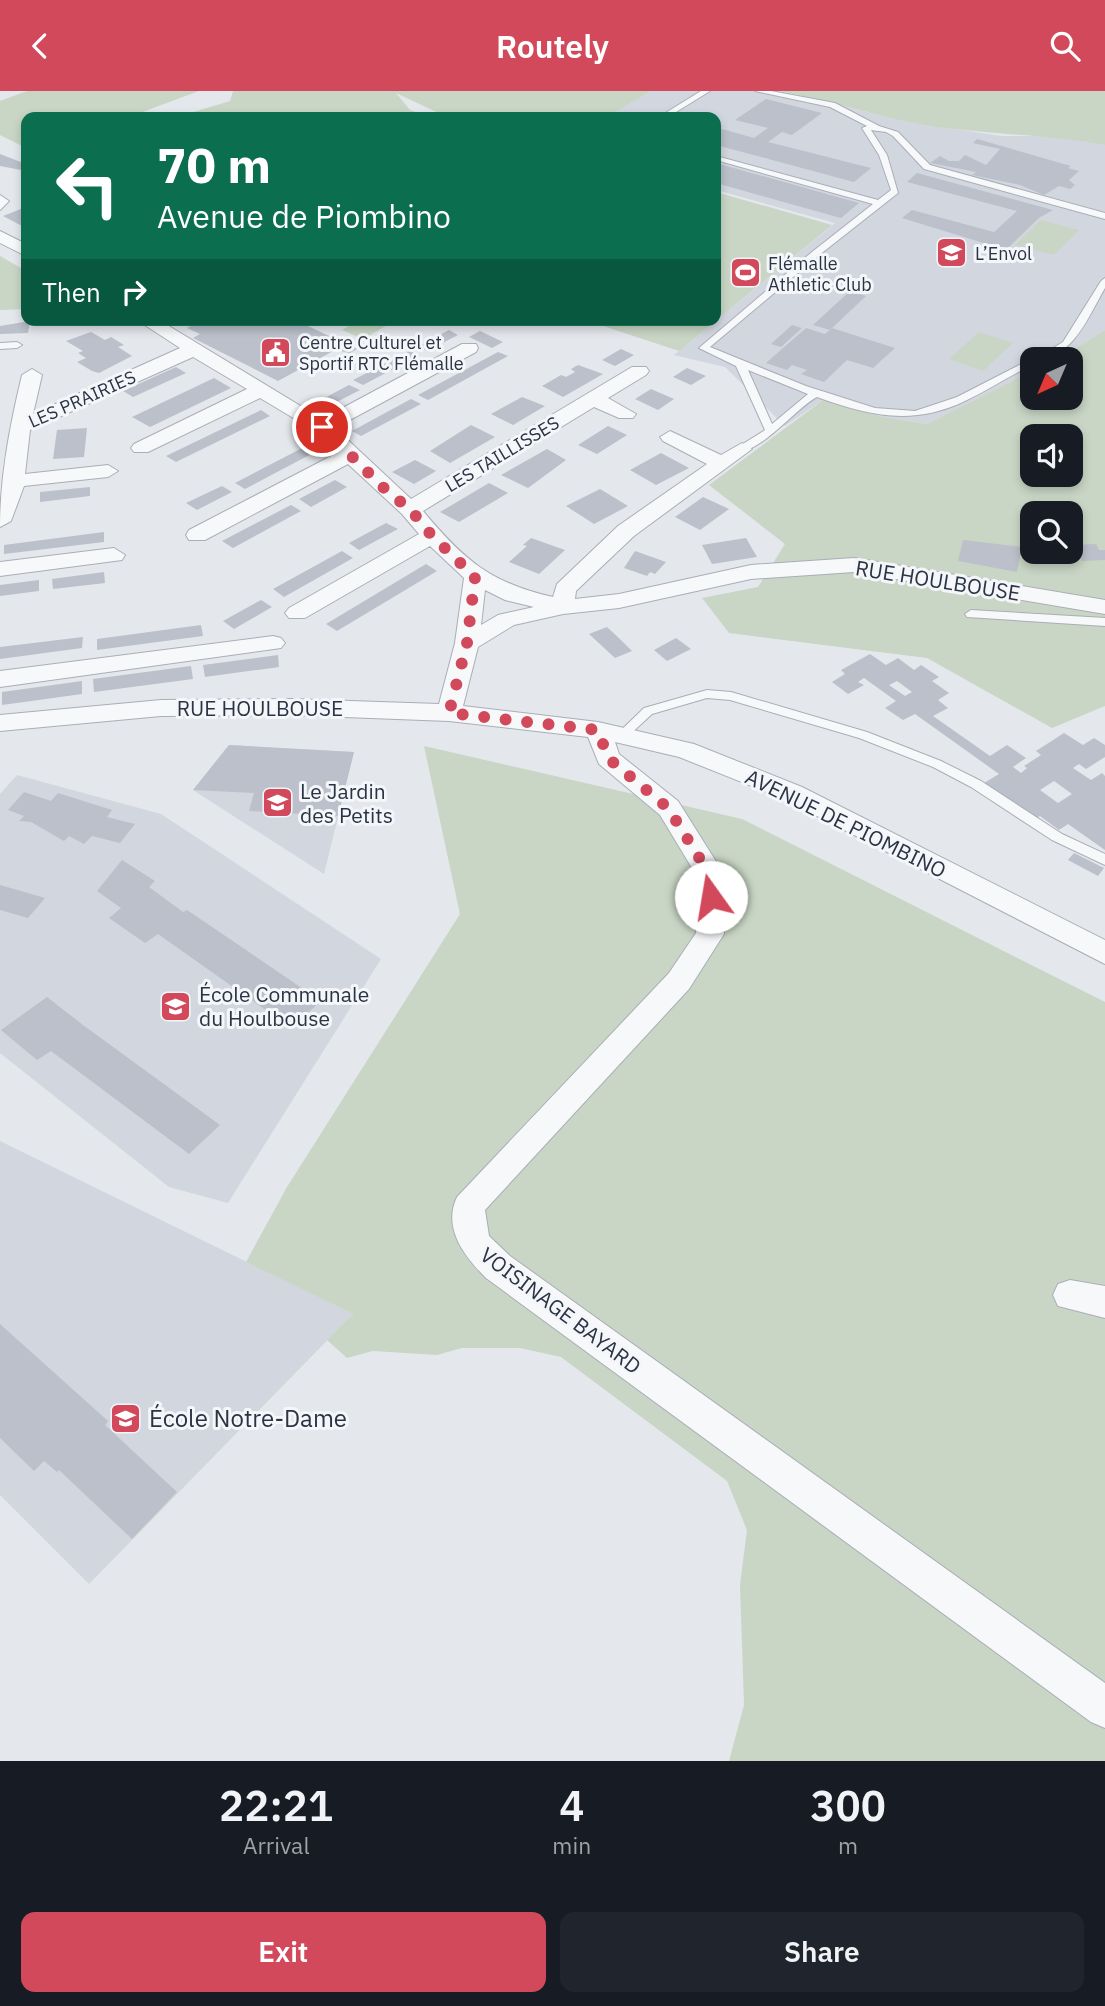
<!DOCTYPE html>
<html lang="en">
<head>
<meta charset="utf-8">
<style>
	:root { --surface:#171b24; --page:#20242c; --text:#f1f3f6; --muted:#9ea1a6; --accent:#d1495b }
	body { margin:0; font-family:"IBM Plex Sans",sans-serif; background:var(--page); color:var(--text); height:100vh; display:flex; flex-direction:column; font-size:26px; white-space:nowrap }
	* { box-sizing:border-box; margin:0 }
	p { font-size:23px; color:var(--muted) }
	.icon { flex:none; width:38px; height:38px; fill:none; stroke:currentColor; stroke-width:2; stroke-linecap:round; stroke-linejoin:round }
	.map { position:relative; height:1670px; overflow:hidden }
	.side { display:flex; flex-direction:column; background:var(--surface); flex:1 }
	.side>* { flex:none }
	.top-card { position:absolute; left:21px; top:21px; width:700px; height:214px; border-radius:14px; box-shadow:0 4px 10px #0003; background:#0b6e4f; color:#fff; overflow:hidden }
	.needle { width:46px; rotate:224deg }
	.buttons { position:absolute; left:1020px; top:256px; display:grid; gap:14px }
	.buttons a { display:grid; place-items:center; width:63px; height:63px; border-radius:14px; background:var(--surface); box-shadow:0 4px 10px #0003; font-size:35px }
	.pin { position:absolute; display:grid; place-items:center; width:60px; height:60px; color:#fff; margin:-30px; border:4px solid #fff; border-radius:50%; box-shadow:0 2px 7px #0007 }
	.me { position:absolute; width:77px; margin:-38px; rotate:347deg; stroke-linejoin:round; filter:drop-shadow(0 0 5px #0008) }
	.turn { display:flex; align-items:center; gap:24px; height:147px; padding:0 21px; font-size:32px }
	.turn .icon { width:91px; height:91px; stroke-width:2.5 }
	.turn b { display:block; font-size:49px; line-height:60px }
	.then { display:flex; align-items:center; height:66px; padding:0 21px; background:#0003; gap:14px; font-size:26px }
	.eta { display:flex; justify-content:space-evenly; align-items:center; height:119px; text-align:center }
	.eta b { font-size:42px; font-weight:600; line-height:49px }
	.action { display:flex; gap:14px; margin-top:auto; padding:14px 21px }
	.action a { flex:1; height:80px; border-radius:14px; background:var(--accent); color:#fff; font-size:28px; font-weight:600; line-height:80px; text-align:center }
	.action a+a { background:var(--page); color:var(--text) }
	header { display:flex; justify-content:space-between; align-items:center; height:91px; padding:0 21px; background:var(--accent); color:#fff; font-size:32px; font-weight:600 }
	.map>svg:first-child { display:block }
	.built { fill:#d2d6de }
	.green { fill:#c9d6c5; fill-rule:evenodd }
	.building { fill:#bbc0ca; fill-rule:evenodd }
	.lines { fill:none; stroke-linecap:round; stroke-linejoin:round }
	.service-casing { stroke:#a9aeb7; stroke-width:2 }
	.minor-casing { stroke:#a9aeb7; stroke-width:2 }
	.service { fill:#f7f8fa; fill-rule:evenodd }
	.minor { fill:#f7f8fa; fill-rule:evenodd }
	.route { stroke:#d1495b; stroke-width:12; stroke-dasharray:0 21.6 }
	.labels { text-anchor:middle; dominant-baseline:central; stroke-width:6; stroke-linejoin:round; paint-order:stroke }
	.far-poi-label { font-size:18px; fill:#2b3445; stroke:#f4f6f9; text-anchor:start }
	.far-street-label { font-size:18px; fill:#2b3445; stroke:#f4f6f9 }
	.street-label { font-size:21px; fill:#2b3445; stroke:#f4f6f9 }
	.poi-label { font-size:21px; fill:#2b3445; stroke:#f4f6f9; text-anchor:start }
	.near-poi-label { font-size:24px; fill:#2b3445; stroke:#f4f6f9; text-anchor:start }
</style>
</head>
<body>
<header><svg class="icon" aria-label="back" viewBox="0 0 24 24"><path d="M15 5l-7 7 7 7"/></svg>Routely<svg class="icon" aria-label="search" viewBox="0 0 24 24"><circle cx="10" cy="10" r="6"/><path d="M15 15l6 6"/></svg></header>
<div class="map">
<svg width="1105" height="1670" viewBox="0 0 1105 1670">
	<rect width="100%" height="100%" fill="#e4e7ec"/>
	<path class="built" d="M 651,0 L 779,0 L 909,31 L 1001,45 L 1057,45 L 1105,54 L 1105,239 L 1058,268 L 1032,268 L 1032,280 L 927,333 L 883,326 L 823,309 L 785,335 L 725,276 L 674,264 L 835,132 L 716,99 L 716,26 L 607,26 Z
		M 229,654 L 354,661 L 324,783 L 193,699 Z
		M 17,684 L 161,723 L 381,868 L 228,1112 L 169,1096 L 0,962 L 0,703 Z
		M 0,1050 L 353,1223 L 89,1493 L 0,1404 Z"/>
	<path class="green" d="M 27,0 L 199,0 L 129,26 L 26,26 L 26,57 L 0,44 L 0,10 Z
		M 233,0 L 651,0 L 607,26 L 447,26 L 396,2 L 410,19 L 428,26 L 177,26 L 230,10 Z
		M 779,0 L 1105,0 L 1105,54 C 1040,42 974,44 909,31 C 866,22 823,8 779,0 Z
		M 716,101 L 832,134 L 679,260 L 585,229 L 716,229 Z
		M 1041,129 L 1079,139 L 1054,164 L 1015,154 Z
		M 0,165 L 26,180 L 26,218 L 0,219 Z
		M 360,229 L 396,229 L 363,248 L 342,239 Z
		M 1105,239 L 1105,615 L 1052,637 L 927,567 L 729,542 L 702,507 L 758,496 L 785,453 L 709,394 L 823,309 L 883,326 L 927,333 L 1032,280 L 1032,306 L 1071,306 L 1071,268 L 1058,268 ZM 1032,345 L 1071,345 L 1071,383 L 1032,383 ZM 1032,422 L 1071,422 L 1071,460 L 1032,460 Z
		M 979,241 L 1013,252 L 983,280 L 949,268 Z
		M 424,655 L 742,728 L 1105,911 L 1105,1670 L 729,1670 L 744,1614 L 740,1494 L 747,1439 L 727,1390 L 561,1266 L 520,1257 L 462,1257 L 437,1264 L 373,1260 L 347,1267 L 327,1249 L 353,1223 L 246,1171 L 287,1096 L 460,823 Z"/>
	<path class="building" d="M 766,8 L 822,22 L 792,44 L 782,41 L 768,51 L 871,77 L 854,91 L 716,54 L 716,43 L 722,38 L 754,47 L 768,37 L 735,29 Z
		M 977,48 L 1071,75 L 1068,77 L 1079,80 L 1069,89 L 1075,94 L 1070,98 L 1059,95 L 1044,104 L 1020,94 L 972,84 L 976,81 L 930,72 L 940,65 L 949,70 L 959,70 L 965,64 L 986,74 L 1000,58 L 973,52 Z
		M 0,63 L 26,73 L 26,76 L 21,79 L 0,75 Z
		M 716,72 L 859,112 L 841,127 L 716,92 Z
		M 917,82 L 1053,119 L 1039,127 L 1006,159 L 902,127 L 912,119 L 994,141 L 1017,120 L 907,91 Z
		M 26,116 L 26,137 L 3,125 Z
		M 850,200 L 866,205 L 830,239 L 813,234 Z
		M 190,229 L 295,229 L 357,258 L 350,262 L 335,259 L 278,290 L 193,247 L 200,243 L 187,237 L 196,232 Z
		M 30,230 L 28,242 L 0,243 L 0,235 Z
		M 792,234 L 802,237 L 781,256 L 771,253 Z
		M 806,237 L 825,243 L 832,237 L 895,257 L 873,277 L 847,269 L 824,291 L 801,283 L 807,279 L 792,274 L 787,279 L 766,272 Z
		M 449,239 L 458,244 L 427,260 L 418,255 Z
		M 480,240 L 503,251 L 492,257 L 469,246 Z
		M 91,241 L 105,249 L 111,246 L 124,254 L 118,256 L 132,265 L 99,282 L 92,280 L 77,271 L 86,267 L 78,262 L 83,260 L 66,250 Z
		M 621,258 L 634,264 L 615,275 L 602,269 Z
		M 410,260 L 420,264 L 363,294 L 353,289 Z
		M 498,261 L 508,265 L 428,309 L 418,304 Z
		M 578,274 L 603,283 L 563,306 L 542,295 L 561,284 L 566,286 L 575,281 L 571,278 Z
		M 176,276 L 186,282 L 133,306 L 123,300 Z
		M 687,277 L 706,285 L 691,294 L 673,286 Z
		M 214,287 L 231,297 L 150,336 L 132,326 Z
		M 349,294 L 360,299 L 325,317 L 315,312 Z
		M 651,298 L 674,308 L 658,319 L 635,308 Z
		M 522,306 L 545,315 L 513,334 L 491,323 Z
		M 411,308 L 421,313 L 361,345 L 352,340 Z
		M 261,319 L 270,325 L 176,371 L 166,365 Z
		M 471,334 L 495,346 L 450,372 L 430,360 Z
		M 608,335 L 627,344 L 597,363 L 578,354 Z
		M 87,337 L 84,366 L 53,368 L 57,339 Z
		M 306,355 L 315,361 L 245,398 L 235,392 Z
		M 547,358 L 566,369 L 528,397 L 501,384 Z
		M 661,362 L 689,377 L 656,394 L 630,379 Z
		M 415,369 L 436,380 L 414,393 L 392,381 Z
		M 335,389 L 347,396 L 311,416 L 299,408 Z
		M 489,392 L 508,402 L 459,431 L 440,421 Z
		M 222,395 L 232,401 L 197,419 L 186,412 Z
		M 90,396 L 90,405 L 40,411 L 40,401 Z
		M 600,398 L 628,415 L 594,433 L 566,415 Z
		M 703,406 L 729,418 L 700,439 L 675,426 Z
		M 291,414 L 301,420 L 233,457 L 222,450 Z
		M 386,432 L 398,438 L 359,459 L 349,452 Z
		M 104,441 L 104,451 L 4,463 L 4,454 Z
		M 531,447 L 565,459 L 539,483 L 509,471 L 527,455 L 523,454 Z
		M 746,447 L 757,466 L 712,473 L 702,454 Z
		M 963,449 L 1022,456 L 1017,481 L 958,470 Z
		M 1096,453 L 1099,459 L 1105,459 L 1105,469 L 1082,470 L 1074,454 Z
		M 342,460 L 353,467 L 284,506 L 273,498 Z
		M 635,460 L 666,471 L 655,483 L 650,481 L 647,485 L 624,477 Z
		M 426,473 L 437,480 L 337,540 L 326,533 Z
		M 104,481 L 105,492 L 53,498 L 52,488 Z
		M 39,489 L 39,500 L 0,505 L 0,494 Z
		M 261,509 L 272,516 L 234,538 L 223,530 Z
		M 201,534 L 203,545 L 97,559 L 97,548 Z
		M 607,536 L 622,550 L 632,560 L 615,567 L 589,543 Z
		M 83,546 L 82,557 L 0,568 L 0,556 Z
		M 676,547 L 691,558 L 667,570 L 654,559 Z
		M 870,563 L 886,574 L 898,567 L 914,579 L 921,574 L 939,586 L 932,590 L 949,602 L 938,609 L 948,617 L 933,625 L 990,665 L 1007,654 L 1026,667 L 1013,676 L 1021,682 L 1027,677 L 1024,675 L 1041,664 L 1036,660 L 1064,642 L 1083,654 L 1094,647 L 1105,654 L 1105,666 L 1086,678 L 1079,673 L 1073,677 L 1091,689 L 1102,682 L 1105,685 L 1105,759 L 1068,733 L 1059,739 L 1040,725 L 1035,728 L 984,692 L 999,683 L 915,623 L 903,629 L 885,617 L 896,610 L 864,587 L 858,591 L 864,594 L 848,603 L 832,591 L 845,583 L 841,579 ZM 897,590 L 912,601 L 905,605 L 889,594 ZM 1054,690 L 1072,703 L 1058,712 L 1040,699 Z
		M 278,564 L 279,576 L 205,586 L 203,574 Z
		M 191,575 L 193,588 L 94,601 L 93,588 Z
		M 82,590 L 82,603 L 2,614 L 2,601 Z
		M 229,654 L 354,661 L 338,725 L 249,720 L 254,702 L 193,699 Z
		M 24,701 L 51,710 L 58,702 L 112,719 L 107,726 L 135,733 L 120,752 L 92,745 L 84,753 L 69,745 L 64,750 L 31,731 L 19,730 L 24,725 L 8,719 Z
		M 1074,762 L 1104,777 L 1098,785 L 1068,769 Z
		M 122,769 L 155,790 L 149,796 L 183,821 L 187,819 L 321,910 L 291,937 L 158,843 L 145,852 L 109,827 L 121,817 L 97,800 Z
		M 0,794 L 45,807 L 28,827 L 0,819 Z
		M 47,906 L 83,934 L 220,1034 L 189,1063 L 51,960 L 37,969 L 1,939 Z
		M 0,1233 L 108,1330 L 105,1334 L 177,1401 L 132,1448 L 59,1379 L 57,1381 L 44,1370 L 34,1380 L 0,1347 Z"/>
	<g class="lines">
		<defs>
			<path id="service" d="M 701,0 L 710,0 L 668,26 L 659,26 Z
				M 755,0 L 771,0 L 835,12 L 879,35 L 898,41 L 930,74 L 1105,122 L 1105,128 L 924,78 L 893,45 L 886,41 L 871,39 L 887,64 L 898,102 L 818,165 L 710,256 L 806,295 L 875,317 L 915,320 L 957,306 L 1029,269 L 1032,268 L 1032,274 C 1009,285 988,299 965,310 C 913,335 869,325 817,306 C 796,317 761,362 738,360 L 738,356 L 765,339 L 736,275 L 699,257 L 812,161 L 873,113 L 716,69 L 716,65 L 878,109 L 891,99 L 879,64 L 862,37 L 867,35 L 830,16 ZM 748,279 L 808,303 L 772,333 Z
				M 0,104 L 9,110 L 0,119 Z
				M 1105,187 L 1105,197 C 1088,226 1073,268 1035,268 L 1063,251 L 1101,190 Z
				M 0,252 L 17,251 L 22,254 L 17,257 L 0,258 Z
				M 971,519 L 1105,527 L 1105,535 L 967,526 L 965,523 Z
				M 707,599 L 731,601 L 867,641 L 941,670 L 981,690 L 1062,743 L 1105,763 L 1105,774 L 1052,749 L 971,696 L 933,676 L 859,647 L 730,609 L 707,607 L 652,623 L 625,648 L 621,649 L 615,645 L 644,617 Z"/>
			<path id="minor" d="M 0,140 L 26,153 L 26,165 L 0,152 Z
				M 137,229 L 159,229 L 322,328 L 462,253 L 476,253 L 478,257 L 476,261 L 335,337 L 411,408 L 632,276 L 646,276 L 649,280 L 646,284 L 608,307 L 636,323 L 633,327 L 619,327 L 594,316 L 423,420 C 463,468 490,492 553,506 L 557,493 L 618,435 L 707,373 L 663,350 L 660,346 L 670,340 L 721,364 L 742,352 L 752,358 L 634,445 L 576,500 L 575,508 L 619,503 L 751,474 L 854,467 L 1105,509 L 1105,523 L 854,481 L 751,488 L 619,517 L 563,523 L 514,534 L 478,556 L 463,615 L 598,631 L 694,653 L 802,696 L 1105,849 L 1105,873 L 784,708 L 679,666 L 615,651 L 619,663 L 678,710 L 722,780 L 726,787 L 724,843 L 689,898 L 485,1119 L 489,1145 L 510,1165 L 1105,1592 L 1105,1637 L 1091,1631 L 486,1187 C 465,1166 442,1137 457,1106 L 669,882 L 696,842 L 698,787 L 660,724 L 599,673 L 588,646 L 449,630 L 292,624 L 161,625 L 0,640 L 0,624 L 161,609 L 292,608 L 439,613 L 455,552 L 464,487 L 430,455 L 305,527 L 289,527 L 285,522 L 289,517 L 419,443 L 402,423 L 348,373 L 205,449 L 189,449 L 186,444 L 189,439 L 337,362 L 315,340 L 260,307 L 148,361 L 134,361 L 131,357 L 134,353 L 247,298 L 193,266 L 30,339 L 25,383 L 108,374 L 118,380 L 108,386 L 24,395 L 11,430 L 0,436 C 0,385 10,334 22,284 L 32,278 L 42,284 L 33,323 L 180,257 ZM 485,499 L 505,509 L 534,516 L 498,524 L 481,534 Z
				M 114,457 L 125,464 L 122,469 L 0,485 L 0,471 Z
				M 273,545 L 281,547 L 285,552 L 281,557 L 0,596 L 0,580 Z
				M 1070,1189 L 1105,1195 L 1105,1227 L 1058,1215 L 1053,1204 L 1058,1193 Z"/>
		</defs>
		<use href="#service" class="service-casing"/>
		<use href="#minor" class="minor-casing"/>
		<use href="#service" class="service"/>
		<use href="#minor" class="minor"/>
	</g>
	<g class="lines">
		<path class="route" d="M 322,336 L 388,401 L 410,418 L 432,445 L 475,486 L 467,552 L 449,622 L 598,639 L 608,667 L 668,717 L 712,787 L 711,806"/>
	</g>
	<defs>
		<symbol id="school-square" viewBox="-11 -11 22 22"><rect x="-9" y="-9" width="18" height="18" rx="4" fill="#d1495b" stroke="#f4f6f9"/><path d="M0-5L7-2L0 1L-7-2ZM-4 1L0 2.5L4 1V4Q0 6-4 4Z" fill="#fff"/></symbol>
		<symbol id="stadium-square" viewBox="-11 -11 22 22"><rect x="-9" y="-9" width="18" height="18" rx="4" fill="#d1495b" stroke="#f4f6f9"/><path d="M0-5a6.5 5 0 1 0 0 10a6.5 5 0 1 0 0-10ZM-3.5-1.8h7v3.6h-7Z" fill="#fff"/></symbol>
		<symbol id="civic-square" viewBox="-11 -11 22 22"><rect x="-9" y="-9" width="18" height="18" rx="4" fill="#d1495b" stroke="#f4f6f9"/><path d="M-.6-6.5H3V-4.5H.6V-3L4-1V1h2V6H-6V1h2V-1L-.6-3ZM-1.2 2.5V6h2.4V2.5Z" fill="#fff"/></symbol>
	</defs>
	<g fill-rule="evenodd">
		<use href="#school-square" x="934" y="144" width="35" height="35"/>
		<use href="#stadium-square" x="728" y="164" width="35" height="35"/>
		<use href="#civic-square" x="258" y="244" width="35" height="35"/>
		<use href="#school-square" x="260" y="694" width="35" height="35"/>
		<use href="#school-square" x="158" y="898" width="35" height="35"/>
		<use href="#school-square" x="108" y="1310" width="35" height="35"/>
	</g>
	<g class="labels">
		<g class="far-poi-label">
			<text x="975" y="162">L’Envol</text>
			<text x="768" y="172">Flémalle<tspan x="768" dy="21">Athletic Club</tspan></text>
			<text x="299" y="251">Centre Culturel et<tspan x="299" dy="21">Sportif RTC Flémalle</tspan></text>
		</g>
		<g class="far-street-label">
			<text transform="translate(82 308) rotate(-24)">LES PRAIRIES</text>
			<text transform="translate(502 363) rotate(-31)">LES TAILLISSES</text>
		</g>
		<g class="street-label">
			<text transform="translate(938 489) rotate(9)">RUE HOULBOUSE</text>
			<text x="260" y="617">RUE HOULBOUSE</text>
			<text transform="translate(846 732) rotate(26)">AVENUE DE PIOMBINO</text>
			<text transform="translate(561 1219) rotate(37)">VOISINAGE BAYARD</text>
		</g>
		<g class="poi-label">
			<text x="300" y="700">Le Jardin<tspan x="300" dy="24">des Petits</tspan></text>
			<text x="199" y="903">École Communale<tspan x="199" dy="24">du Houlbouse</tspan></text>
		</g>
		<g class="near-poi-label">
			<text x="149" y="1327">École Notre-Dame</text>
		</g>
	</g>
</svg>
<div class="buttons">
<a><svg class="needle" viewBox="-14 -14 28 28"><path d="M0-13l5 13h-10z" fill="#e53935"/><path d="M0 13l5-13h-10z" fill="#9ea1a6"/></svg></a>
<a><svg class="icon" aria-label="sound" viewBox="0 0 24 24"><path d="M4 9h4l5-4v14l-5-4H4zM17 9q2 3 0 6"/></svg></a>
<a><svg class="icon" aria-label="search" viewBox="0 0 24 24"><circle cx="10" cy="10" r="6"/><path d="M15 15l6 6"/></svg></a>
</div>
<div class="pin" style="left:322px;top:336px;background:#d93025"><svg class="icon" aria-label="arrive" viewBox="0 0 24 24"><path d="M6 21V4h12l-3 4 3 4H6"/></svg></div>
<svg class="me" style="left:711px;top:806px" viewBox="-20 -20 40 40"><circle r="19" fill="#fff"/><path d="M0-13L10 11 0 6-10 11z" fill="#d1495b"/></svg>
<div class="top-card">
<div class="turn"><svg class="icon" aria-label="left" viewBox="0 0 24 24"><path d="M17 20v-9H6M10 6l-5 5 5 5"/></svg><div><b>70 m</b>Avenue de Piombino</div></div>
<div class="then">Then<svg class="icon" aria-label="right" viewBox="0 0 24 24"><path d="M7 20v-9h11M14 6l5 5-5 5"/></svg></div>
</div>
</div>
<section class="side">
<div class="eta">
<div><b>22:21</b><p>Arrival</p></div>
<div><b>4</b><p>min</p></div>
<div><b>300</b><p>m</p></div>
</div>
<div class="action"><a>Exit</a><a>Share</a></div>
</section>
</body>
</html>
